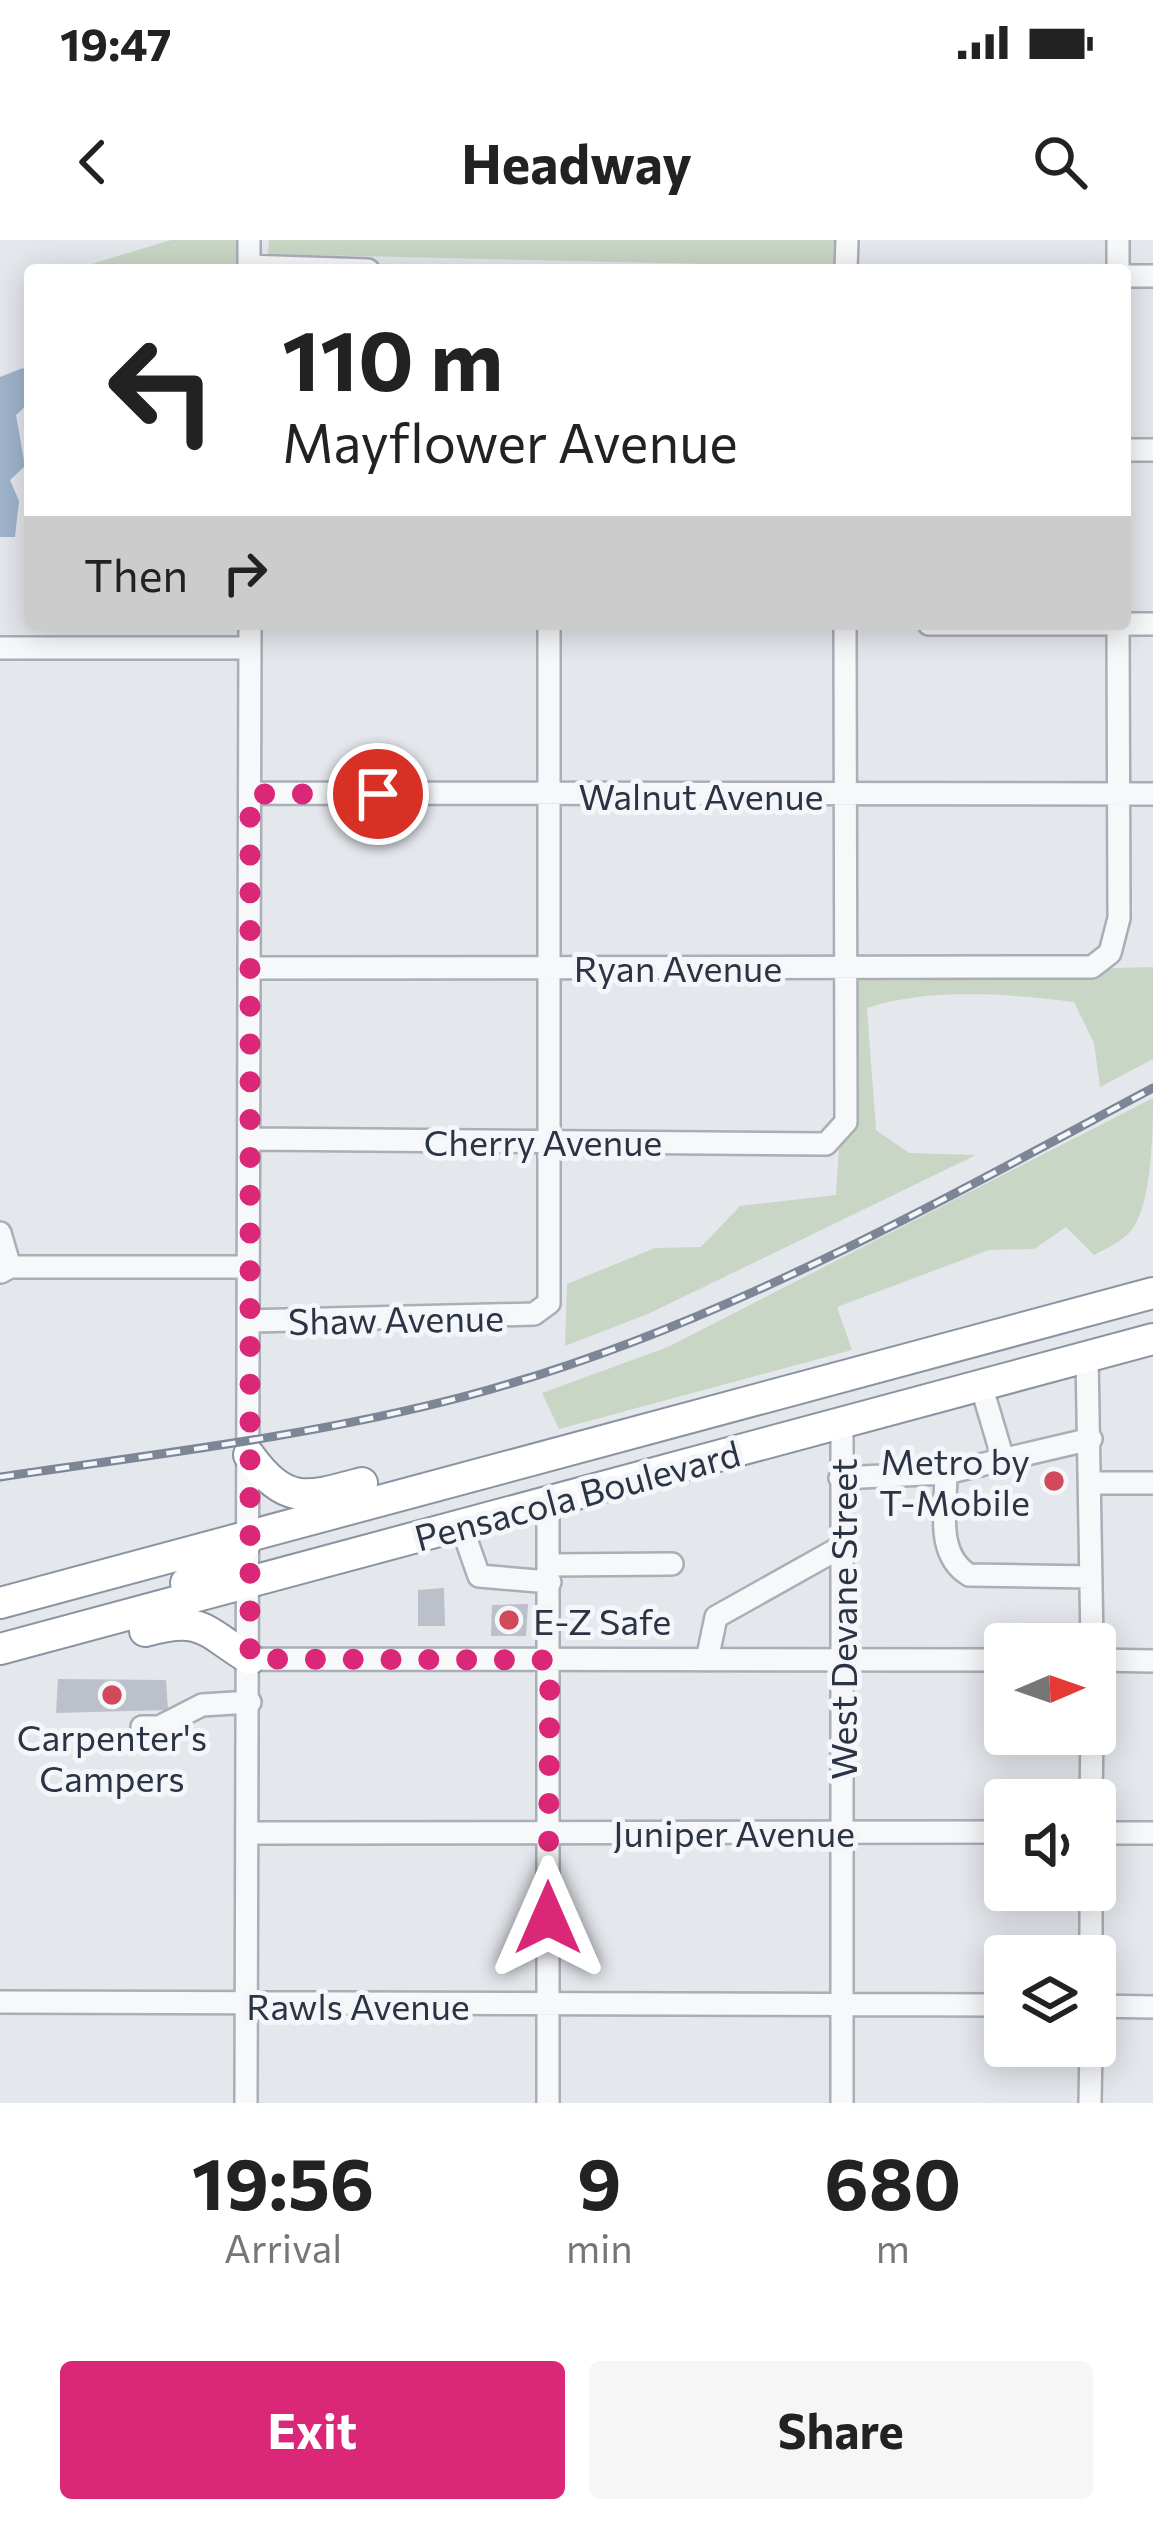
<!DOCTYPE html>
<html lang="en">
<head>
<meta charset="utf-8">
<style>
	:root { --surface:#fff; --page:#f6f6f6; --text:#222; --muted:#767676; --accent:#db2777 }
	body { margin:0; font-family:Commissioner,sans-serif; background:var(--page); color:var(--text); height:100vh; display:flex; flex-direction:column; font-size:45px; white-space:nowrap }
	* { box-sizing:border-box; margin:0 }
	p { font-size:39px; color:var(--muted) }
	.icon { flex:none; width:66px; height:66px; fill:none; stroke:currentColor; stroke-width:2; stroke-linecap:round; stroke-linejoin:round }
	.map { position:relative; height:1863px; overflow:hidden }
	.panel { display:flex; flex-direction:column; background:var(--surface); flex:1 }
	.panel>* { flex:none }
	.guide { position:absolute; left:24px; top:24px; width:1107px; height:366px; border-radius:12px; box-shadow:0 6px 30px #0003; background:#fff; color:var(--text); overflow:hidden }
	.needle { width:78px; rotate:88deg }
	.fabs { position:absolute; left:984px; top:1383px; display:grid; gap:24px }
	.fabs a { display:grid; place-items:center; width:132px; height:132px; border-radius:12px; background:var(--surface); box-shadow:0 6px 30px #0003; font-size:60px }
	.pin { position:absolute; display:grid; place-items:center; width:102px; height:102px; color:#fff; margin:-51px; border:6px solid #fff; border-radius:50%; box-shadow:0 3px 12px #0007 }
	.me { position:absolute; width:132px; margin:-66px; rotate:0deg; stroke-linejoin:round; filter:drop-shadow(0 0 9px #0008) }
	.turn { display:flex; align-items:center; gap:42px; height:252px; padding:0 60px; font-size:54px }
	.turn .icon { width:156px; height:156px; stroke-width:2.5 }
	.turn b { display:block; font-size:84px; line-height:102px }
	.then { display:flex; align-items:center; height:114px; padding:0 60px; background:#0003; gap:24px; font-size:45px }
	.eta { display:flex; justify-content:space-evenly; align-items:center; height:204px; text-align:center }
	.eta b { font-size:72px; font-weight:700; line-height:84px }
	.action { display:flex; gap:24px; margin-top:auto; padding:24px 60px }
	.action a { flex:1; height:138px; border-radius:12px; background:var(--accent); color:#fff; font-size:48px; font-weight:700; line-height:138px; text-align:center }
	.action a+a { background:var(--page); color:var(--text) }
	.status { display:flex; justify-content:space-between; align-items:center; height:84px; padding:0 60px; background:var(--surface); direction:ltr }
	.status svg { height:33px; fill:currentColor }
	header { display:flex; justify-content:space-between; align-items:center; height:156px; padding:0 60px; background:var(--surface); font-size:54px; font-weight:700 }
	.map>svg:first-child { display:block }
	.green { fill:#c9d6c5 }
	.water { fill:#9fb4cc }
	.building { fill:#bbc0ca }
	.lines { fill:none; stroke-linecap:round; stroke-linejoin:round }
	.minor-casing { stroke:#a9aeb7; stroke-width:26 }
	.highway-casing { stroke:#8b94a3; stroke-width:34 }
	.minor { stroke:#f7f8fa; stroke-width:21 }
	.highway { stroke:#fff; stroke-width:30 }
	.rail-casing { stroke:#7d8696; stroke-width:9 }
	.rail { stroke:#f4f6f9; stroke-width:4.5; stroke-dasharray:14; stroke-linecap:butt }
	.route { stroke:#db2777; stroke-width:21; stroke-dasharray:0 37.8 }
	.poi-dot { fill:#d1495b; stroke:#f4f6f9; stroke-width:4.5 }
	.labels { text-anchor:middle; dominant-baseline:central; stroke-width:10; stroke-linejoin:round; paint-order:stroke }
	.street-label { font-size:36px; fill:#2b3445; stroke:#f4f6f9 }
	.poi-label { font-size:36px; fill:#2b3445; stroke:#f4f6f9; text-anchor:end }
</style>
</head>
<body>
<div class="status"><b>19:47</b><svg viewBox="0 0 49 12"><path d="M0 12V9h3v3zM5 12V6h3v6zM10 12V3h3v9zM15 12V0h3v12zM26 1h20v11H26zM47 4h2v5h-2z"/></svg></div>
<header><svg class="icon" aria-label="back" viewBox="0 0 24 24"><path d="M15 5l-7 7 7 7"/></svg>Headway<svg class="icon" aria-label="search" viewBox="0 0 24 24"><circle cx="10" cy="10" r="6"/><path d="M15 15l6 6"/></svg></header>
<div class="map">
<svg width="1153" height="1863" viewBox="0 0 1153 1863">
	<rect width="100%" height="100%" fill="#e4e7ec"/>
	<path class="green" d="M 171,0 L 240,0 L 240,30 L 72,30 Z
		M 269,0 L 838,0 L 837,27 L 268,14 Z
		M 1153,727 L 1153,819 L 1100,847 L 1094,803 L 1074,762 C 1006,754 933,747 867,768 L 876,890 L 909,913 L 976,915 L 650,1073 L 565,1106 L 567,1044 L 655,1008 L 701,1007 L 740,966 L 836,955 L 839,908 L 852,891 L 854,735 Z
		M 1153,858 C 1153,891 1152,961 1133,988 C 1123,1002 1108,1007 1094,1015 L 1066,987 L 1034,1009 L 989,1010 L 837,1067 L 852,1110 L 559,1189 L 542,1153 L 668,1107 Z"/>
	<path class="water" d="M 23,128 L 30,134 L 30,162 L 16,175 L 25,226 L 10,240 L 19,261 L 15,297 L 0,297 L 0,137 Z"/>
	<path class="building" d="M 444,1348 L 445,1386 L 418,1386 L 418,1350 Z
		M 528,1364 L 526,1396 L 491,1396 L 492,1365 Z
		M 58,1439 L 166,1440 L 168,1470 L 56,1473 Z"/>
	<g class="lines">
		<defs>
			<path id="minor" d="M 1118,0 L 1118,30
				M 249,26 L 368,30
				M 249,30 L 249,0
				M 846,30 L 847,0
				M 1125,36 L 1153,36
				M 1125,210 L 1153,210
				M 929,384 L 1153,384
				M 0,408 L 250,408
				M 250,553 L 1153,554
				M 250,728 L 1092,727 L 1110,713 L 1119,678 L 1118,384
				M 249,899 L 826,904 L 846,882 L 845,384
				M 0,993 L 10,1027 L 1,1032
				M 10,1027 L 248,1027
				M 249,1081 L 534,1074 L 549,1063 L 549,384
				M 1087,1116 L 1092,1404
				M 981,1145 L 1003,1219
				M 842,1183 L 842,1863
				M 946,1233 C 946,1268 935,1314 969,1335 L 1091,1337
				M 840,1238 L 946,1233 L 1091,1199
				M 1091,1243 L 1153,1243
				M 548,1262 L 548,1863
				M 461,1285 L 479,1336 L 550,1342
				M 550,1325 L 672,1324
				M 250,1419 L 1005,1420
				M 707,1420 L 716,1377 L 841,1307
				M 1095,1420 L 1153,1421
				M 142,1487 L 159,1487 L 202,1465 L 250,1462
				M 1091,1560 L 1092,1494
				M 248,1593 L 1005,1592
				M 1095,1593 L 1153,1593
				M 1091,1716 L 1091,1650
				M 0,1762 L 1005,1765
				M 1095,1766 L 1153,1767
				M 246,1863 L 250,384
				M 1090,1863 L 1091,1806"/>
			<path id="highway" d="M 249,1215 C 286,1266 307,1258 362,1243
				M 186,1343 L 234,1322 L 250,1295
				M 0,1363 L 1153,1053
				M 145,1391 C 203,1375 204,1391 250,1419
				M 0,1409 L 1153,1099"/>
		</defs>
		<use href="#minor" class="minor-casing"/>
		<use href="#highway" class="highway-casing"/>
		<use href="#minor" class="minor"/>
		<use href="#highway" class="highway"/>
		<defs>
			<path id="rail" d="M 0,1237 C 156,1214 314,1196 466,1156 C 709,1092 933,965 1153,848"/>
		</defs>
		<use href="#rail" class="rail-casing"/>
		<use href="#rail" class="rail"/>
	</g>
	<g class="lines">
		<path class="route" d="M 378,554 L 250,554 L 250,1419 L 550,1420 L 548,1678"/>
	</g>
	<g class="poi-dot">
		<circle cx="1054" cy="1241" r="12"/>
		<circle cx="509" cy="1380" r="12"/>
		<circle cx="112" cy="1455" r="12"/>
	</g>
	<g class="labels">
		<g class="street-label">
			<text x="701" y="555">Walnut Avenue</text>
			<text x="678" y="727">Ryan Avenue</text>
			<text x="543" y="901">Cherry Avenue</text>
			<text transform="translate(396 1078) rotate(-1)">Shaw Avenue</text>
			<text transform="translate(577 1254) rotate(-15)">Pensacola Boulevard</text>
			<text transform="translate(842 1379) rotate(-90)">West Devane Street</text>
			<text x="734" y="1592">Juniper Avenue</text>
			<text x="358" y="1765">Rawls Avenue</text>
		</g>
		<g class="poi-label">
			<text x="1030" y="1220">Metro by<tspan x="1030" dy="41">T-Mobile</tspan></text>
			<text x="533" y="1380" text-anchor="start">E-Z Safe</text>
			<text x="112" y="1496" text-anchor="middle">Carpenter's<tspan x="112" dy="41">Campers</tspan></text>
		</g>
	</g>
</svg>
<div class="fabs">
<a><svg class="needle" viewBox="-14 -14 28 28"><path d="M0-13l5 13h-10z" fill="#e53935"/><path d="M0 13l5-13h-10z" fill="#767676"/></svg></a>
<a><svg class="icon" aria-label="sound" viewBox="0 0 24 24"><path d="M4 9h4l5-4v14l-5-4H4zM17 9q2 3 0 6"/></svg></a>
<a><svg class="icon" aria-label="layers" viewBox="0 0 24 24"><path d="M12 4l9 5-9 5-9-5zM3 14l9 5 9-5"/></svg></a>
</div>
<div class="pin" style="left:378px;top:554px;background:#d93025"><svg class="icon" aria-label="arrive" viewBox="0 0 24 24"><path d="M6 21V4h12l-3 4 3 4H6"/></svg></div>
<svg class="me" style="left:548px;top:1678px" viewBox="-20 -20 40 40"><path d="M0-17L14 15 0 8-14 15z" fill="#db2777" stroke="#fff" stroke-width="4"/></svg>
<div class="guide">
<div class="turn"><svg class="icon" aria-label="left" viewBox="0 0 24 24"><path d="M17 20v-9H6M10 6l-5 5 5 5"/></svg><div><b>110 m</b>Mayflower Avenue</div></div>
<div class="then">Then<svg class="icon" aria-label="right" viewBox="0 0 24 24"><path d="M7 20v-9h11M14 6l5 5-5 5"/></svg></div>
</div>
</div>
<section class="panel">
<div class="eta">
<div><b>19:56</b><p>Arrival</p></div>
<div><b>9</b><p>min</p></div>
<div><b>680</b><p>m</p></div>
</div>
<div class="action"><a>Exit</a><a>Share</a></div>
</section>
</body>
</html>
